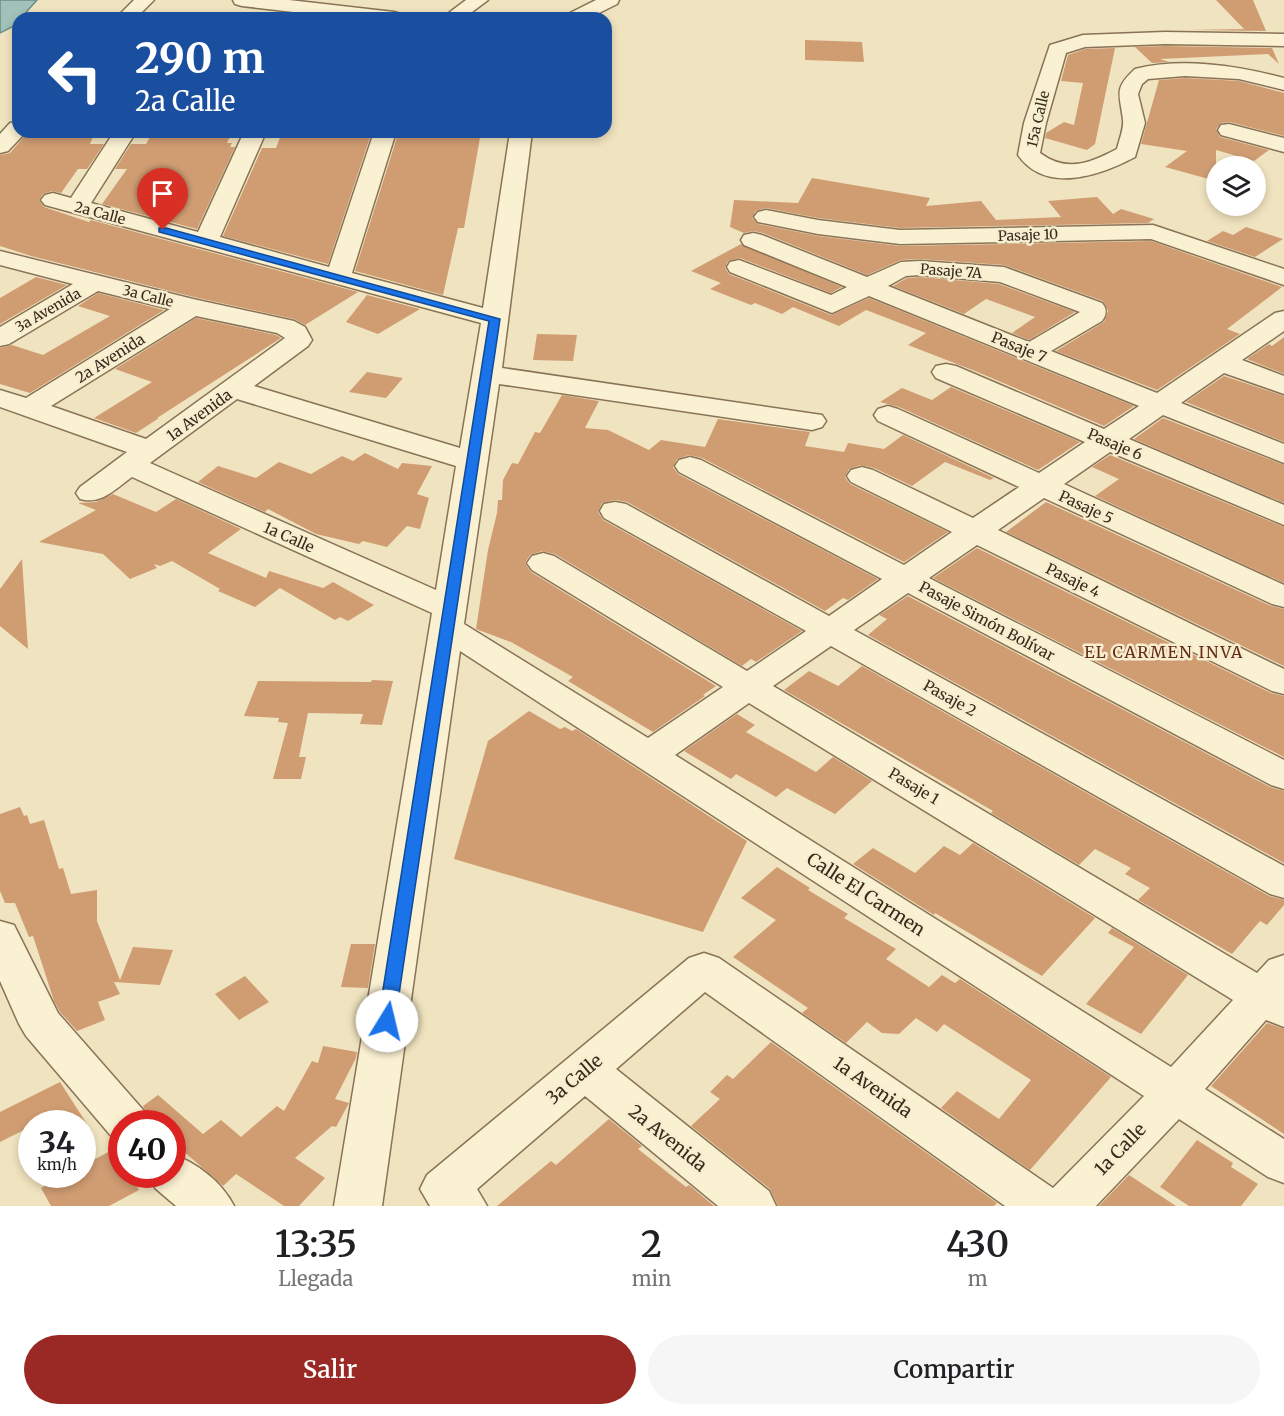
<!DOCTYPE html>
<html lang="es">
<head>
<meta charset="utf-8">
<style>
	:root { --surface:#fff; --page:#f6f6f6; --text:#202124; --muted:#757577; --accent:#9a2824 }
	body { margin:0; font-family:Merriweather,serif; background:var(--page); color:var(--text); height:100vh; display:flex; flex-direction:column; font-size:22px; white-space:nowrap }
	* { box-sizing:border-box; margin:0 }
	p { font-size:20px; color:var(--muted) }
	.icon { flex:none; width:33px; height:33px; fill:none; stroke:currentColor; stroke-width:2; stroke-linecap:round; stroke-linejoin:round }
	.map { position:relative; height:1206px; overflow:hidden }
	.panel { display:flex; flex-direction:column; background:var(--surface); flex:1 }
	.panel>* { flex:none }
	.banner { position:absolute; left:12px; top:12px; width:600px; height:126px; border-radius:18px; box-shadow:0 3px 9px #0003; background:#1a4fa0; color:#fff; overflow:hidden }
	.fabs { position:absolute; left:1206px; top:156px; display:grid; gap:12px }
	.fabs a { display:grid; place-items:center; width:60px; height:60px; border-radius:50%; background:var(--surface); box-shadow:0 3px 9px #0003; font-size:30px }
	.speed { position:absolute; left:18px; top:1110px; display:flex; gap:12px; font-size:30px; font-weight:700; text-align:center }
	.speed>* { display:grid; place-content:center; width:78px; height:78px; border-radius:50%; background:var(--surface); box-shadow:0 3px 9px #0003; line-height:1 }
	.speed small { font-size:15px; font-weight:400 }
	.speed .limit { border:9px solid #d22; background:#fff; color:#111 }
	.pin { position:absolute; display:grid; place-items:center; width:51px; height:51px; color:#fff; margin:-62px -26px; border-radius:50% 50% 50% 0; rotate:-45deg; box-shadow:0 0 6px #0007 }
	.pin .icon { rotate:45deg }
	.me { position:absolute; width:66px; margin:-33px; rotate:9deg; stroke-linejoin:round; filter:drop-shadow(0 0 4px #0008) }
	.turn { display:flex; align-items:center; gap:21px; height:126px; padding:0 24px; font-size:27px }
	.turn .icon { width:78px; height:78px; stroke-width:2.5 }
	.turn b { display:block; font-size:42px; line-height:51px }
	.eta { display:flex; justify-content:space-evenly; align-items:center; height:102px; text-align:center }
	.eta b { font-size:36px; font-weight:600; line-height:42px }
	.primary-button { display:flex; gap:12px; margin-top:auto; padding:12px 24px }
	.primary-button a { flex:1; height:69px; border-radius:36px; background:var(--accent); color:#fff; font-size:24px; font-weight:600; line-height:69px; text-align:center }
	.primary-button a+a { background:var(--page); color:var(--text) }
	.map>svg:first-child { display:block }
	.water { fill:#a2c1b9; stroke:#698f87; stroke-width:1.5 }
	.building { fill:#d09d73 }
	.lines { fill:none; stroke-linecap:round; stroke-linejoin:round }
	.minor-casing { stroke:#897357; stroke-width:3 }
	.minor { fill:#faf0d2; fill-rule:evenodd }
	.route { fill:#1a73e8; stroke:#114b97; stroke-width:1.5 }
	.labels { text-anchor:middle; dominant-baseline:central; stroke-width:5; stroke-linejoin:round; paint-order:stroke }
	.far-street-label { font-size:14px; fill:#382a1c; stroke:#f7edcf }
	.street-label { font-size:15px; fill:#382a1c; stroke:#f7edcf }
	.neighbourhood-label { font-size:16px; letter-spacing:1.5px; fill:#662c19; stroke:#f7edcf }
	.near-street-label { font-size:18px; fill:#382a1c; stroke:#f7edcf }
</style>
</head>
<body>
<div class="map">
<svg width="1284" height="1206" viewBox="0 0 1284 1206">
	<rect width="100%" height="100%" fill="#f0e3bf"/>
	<path class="water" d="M 0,0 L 37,0 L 21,18 L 18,18 L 14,26 L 0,33 Z"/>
	<path class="building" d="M 1216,0 L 1253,0 L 1266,31 L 1190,30 L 1244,29 Z
		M 805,40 L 862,42 L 864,62 L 805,60 Z
		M 1165,46 L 1272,48 L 1279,64 L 1268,54 L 1160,59 L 1169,62 L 1152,63 L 1135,47 Z
		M 1115,48 L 1095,144 L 1087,150 L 1045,138 L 1046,133 L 1064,122 L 1074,125 L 1083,83 L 1061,81 L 1068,55 L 1085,49 Z
		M 1185,78 L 1239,81 L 1284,93 L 1284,136 L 1230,122 L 1221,123 L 1216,129 L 1220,137 L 1269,150 L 1254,161 L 1216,150 L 1216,181 L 1165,167 L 1187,151 L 1141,144 L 1159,80 Z
		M 28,132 L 95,132 L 90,144 L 104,144 L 87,169 L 78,169 L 61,193 L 52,191 L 43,194 L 39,200 L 44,207 L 89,222 L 91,220 L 358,292 L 305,325 L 294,319 L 194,297 L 31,256 L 0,246 L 0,155 L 10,153 Z
		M 160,132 L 232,132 L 227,143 L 232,143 L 230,147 L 235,147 L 197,229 L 102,204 L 127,169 L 115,169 L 131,144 L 146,144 L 150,137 L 157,137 Z
		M 323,132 L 371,134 L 328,264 L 223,236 L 262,148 L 276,148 L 281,135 L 322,136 Z
		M 403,132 L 481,132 L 464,228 L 458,228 L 443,295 L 355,271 L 398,134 Z
		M 812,178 L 930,198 L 926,206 L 981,201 L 996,220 L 1061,217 L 1048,201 L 1097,197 L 1113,214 L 1121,209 L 1154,219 L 1148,223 L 900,228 L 818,218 L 766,208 L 756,211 L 752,218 L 758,224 L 818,236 L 900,246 L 1151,241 L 1282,287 L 1227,329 L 1240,334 L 1157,390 L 1056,351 L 1104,322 L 1108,311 L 1103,301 L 1004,265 L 920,259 L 901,260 L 867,275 L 763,233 L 753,231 L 744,233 L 730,227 L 734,200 L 798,203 Z
		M 1246,227 L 1283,239 L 1255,257 L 1207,241 L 1223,231 L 1233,235 Z
		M 741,244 L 842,287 L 831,293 L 740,258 L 728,261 L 725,268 L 729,274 L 831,315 L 869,298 L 1134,406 L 1104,426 L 975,371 L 908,345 L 926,333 L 866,310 L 839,326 L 793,307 L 782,314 L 755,303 L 751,305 L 710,289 L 721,283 L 691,271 Z
		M 36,277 L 67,285 L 0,324 L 0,298 Z
		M 920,277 L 999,284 L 1075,312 L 1029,340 L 1012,333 L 1035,317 L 986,299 L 964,314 L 893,286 L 907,278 Z
		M 98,293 L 164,310 L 30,393 L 0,384 L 0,348 L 12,345 L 43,355 L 110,316 L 78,306 Z
		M 367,295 L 420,309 L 378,334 L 346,322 Z
		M 196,318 L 276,335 L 281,338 L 157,418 L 159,418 L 136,433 L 94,418 L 152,382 L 115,369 Z
		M 537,334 L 577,335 L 573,361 L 533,360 Z
		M 1284,337 L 1284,374 L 1247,359 L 1269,344 L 1272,346 Z
		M 367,372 L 403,378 L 386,398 L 349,392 Z
		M 1224,376 L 1284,396 L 1284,442 L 1186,402 Z
		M 951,387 L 1080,442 L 1038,470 L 899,407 L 880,402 L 902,388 L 932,400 Z
		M 562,395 L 599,401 L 585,428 L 608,430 L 649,450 L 661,440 L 705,447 L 718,419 L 810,432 L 805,446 L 844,452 L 848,443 L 884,449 L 903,435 L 994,478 L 990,480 L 945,462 L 912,486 L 874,468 L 861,465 L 849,469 L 845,477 L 850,484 L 948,532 L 904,562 L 702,458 L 689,455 L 677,459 L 673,467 L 678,474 L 878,579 L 848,600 L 843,598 L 825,611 L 627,502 L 615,500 L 602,503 L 598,512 L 603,520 L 802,631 L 756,662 L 751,659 L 742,666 L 555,554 L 542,551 L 530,555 L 525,563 L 531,572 L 716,686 L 703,695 L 705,696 L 653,732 L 568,681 L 573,677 L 511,642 L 476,629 L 488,550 L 497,513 L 498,500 L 502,500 L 503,480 L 512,463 L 518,464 L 535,432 L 540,433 Z
		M 1163,418 L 1284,465 L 1284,503 L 1134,439 Z
		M 365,453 L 398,469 L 402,463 L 432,466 L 417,494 L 429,498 L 420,529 L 407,526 L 387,547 L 363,541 L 359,544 L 316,534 L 268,509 L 265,512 L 198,482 L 218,466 L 256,478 L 279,462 L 311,474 L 342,456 L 353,461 Z
		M 1110,455 L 1284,527 L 1284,583 L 1095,496 L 1119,479 L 1092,467 Z
		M 113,494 L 156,512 L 176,499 L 241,529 L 208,553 L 266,578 L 269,571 L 323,588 L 333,582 L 374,605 L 348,621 L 340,617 L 335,620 L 280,588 L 255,607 L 218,591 L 220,589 L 172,561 L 160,566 L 154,564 L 157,568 L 130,579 L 103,554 L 39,542 L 96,510 L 78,503 L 96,502 Z
		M 1046,502 L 1271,606 L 1284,609 L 1284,666 L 1006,532 Z
		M 977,548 L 1271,693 L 1284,696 L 1284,757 L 933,578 Z
		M 22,559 L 28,649 L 0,626 L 0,589 Z
		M 908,596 L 1270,787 L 1284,791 L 1284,863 L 868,635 L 887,619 L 879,615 Z
		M 862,666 L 1269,896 L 1284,900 L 1284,905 L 1267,925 L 1260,921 L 1232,954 L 1138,900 L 1150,888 L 1125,874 L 1131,868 L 1095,849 L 1079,865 L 991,813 L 993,811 L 784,690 L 809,671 L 838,686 Z
		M 372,680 L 393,681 L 382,725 L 360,724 L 363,714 L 308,713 L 299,757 L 306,757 L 301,779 L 273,779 L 288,723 L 278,722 L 279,718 L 244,716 L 258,681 L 371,682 Z
		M 529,711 L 560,729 L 565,727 L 572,731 L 576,729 L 747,841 L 703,932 L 454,859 L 488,741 Z
		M 737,714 L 755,725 L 746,732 L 816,772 L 833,757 L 872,781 L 835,814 L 787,788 L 776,797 L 736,774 L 731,779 L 684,751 Z
		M 20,807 L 24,816 L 27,815 L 30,824 L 44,820 L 59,869 L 63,868 L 71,894 L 97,890 L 97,921 L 120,980 L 133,947 L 173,950 L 160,985 L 114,982 L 120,994 L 98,1002 L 105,1020 L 77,1031 L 60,1012 L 54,1001 L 33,936 L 29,937 L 15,903 L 5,903 L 0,891 L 0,814 Z
		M 973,843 L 1095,918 L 1042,976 L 935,913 L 934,915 L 853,864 L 873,848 L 915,873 L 944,846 L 960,855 Z
		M 777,867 L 810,888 L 808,890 L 848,914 L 844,918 L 896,949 L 886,959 L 929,987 L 942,975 L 955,983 L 960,979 L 1111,1077 L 1030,1170 L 941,1108 L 957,1091 L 999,1119 L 1031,1080 L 944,1024 L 937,1032 L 916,1018 L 899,1034 L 882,1033 L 867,1022 L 846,1043 L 802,1013 L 808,1008 L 733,957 L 776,920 L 741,898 Z
		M 1112,928 L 1188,975 L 1141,1034 L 1086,1004 L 1134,947 L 1108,933 Z
		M 351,944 L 375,944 L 368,988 L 341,987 Z
		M 245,976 L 269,1002 L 239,1020 L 215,994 Z
		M 1267,1023 L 1284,1029 L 1284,1134 L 1211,1086 Z
		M 771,1042 L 997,1203 L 994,1206 L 778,1206 L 770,1189 L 691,1126 L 720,1099 L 710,1092 L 727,1075 L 733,1079 Z
		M 323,1046 L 357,1052 L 356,1058 L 335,1099 L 349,1103 L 336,1127 L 332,1126 L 295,1158 L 325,1178 L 299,1206 L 284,1206 L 236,1174 L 223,1186 L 172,1141 L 172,1124 L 152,1124 L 143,1106 L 158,1095 L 203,1134 L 221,1120 L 241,1137 L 277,1106 L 284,1111 L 312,1061 L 318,1063 Z
		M 60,1082 L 87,1124 L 32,1124 L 32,1126 L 0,1142 L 0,1112 Z
		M 609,1119 L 642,1146 L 638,1149 L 686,1187 L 689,1185 L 714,1206 L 497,1206 L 551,1161 L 556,1165 Z
		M 1197,1140 L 1233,1163 L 1231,1167 L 1258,1184 L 1241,1206 L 1189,1206 L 1160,1187 Z
		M 114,1149 L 122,1162 L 122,1174 L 129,1174 L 139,1190 L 109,1206 L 51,1206 L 41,1188 L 67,1174 L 82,1174 L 82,1166 Z
		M 1129,1175 L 1176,1206 L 1099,1206 Z"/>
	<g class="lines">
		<defs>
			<path id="minor" d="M 134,0 L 154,0 L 136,18 L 116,18 Z
				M 233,0 L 289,0 L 394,12 L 401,14 L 403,18 L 346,18 L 242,6 L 235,4 Z
				M 466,0 L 488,0 L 464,18 L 442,18 Z
				M 596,0 L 619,0 L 617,4 L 589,18 L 566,18 L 568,14 Z
				M 1165,32 L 1284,34 L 1284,46 L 1165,44 L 1085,47 L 1066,53 L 1046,123 L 1040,153 C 1067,173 1090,163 1117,149 C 1119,140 1124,129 1123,120 C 1120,94 1113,89 1135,69 C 1183,57 1237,66 1284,78 L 1284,90 L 1239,79 L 1185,76 L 1148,79 L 1142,84 L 1138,94 L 1145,123 L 1135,157 C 1101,175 1046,195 1018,155 L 1024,123 L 1050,45 L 1083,35 Z
				M 18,122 L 18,132 L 26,132 L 8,151 L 0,153 L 0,134 L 10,123 Z
				M 1229,124 L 1284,138 L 1284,152 L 1221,135 L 1218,130 L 1221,125 Z
				M 114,132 L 136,132 L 91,203 L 198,232 L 244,132 L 266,132 L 220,237 L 329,267 L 374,132 L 396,132 L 352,273 L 483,308 L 510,132 L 532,132 L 502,368 L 822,415 L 826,421 L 822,427 L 812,430 L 499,384 L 464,624 L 648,738 L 723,687 L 532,570 L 527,563 L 532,556 L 543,553 L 554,556 L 747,671 L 806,631 L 604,518 L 600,511 L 604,504 L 615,502 L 626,504 L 829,616 L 882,579 L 679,472 L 675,466 L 679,460 L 690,457 L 701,460 L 904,565 L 952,532 L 851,482 L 847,476 L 851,470 L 862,467 L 873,470 L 973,518 L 1019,487 L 878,421 L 874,415 L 878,409 L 888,406 L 898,409 L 1039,473 L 1085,442 L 936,378 L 932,372 L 936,366 L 946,364 L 956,366 L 1104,429 L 1139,406 L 869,296 L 832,313 L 730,272 L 727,267 L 730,262 L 739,260 L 831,295 L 847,287 L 744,245 L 741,240 L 744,235 L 753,233 L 762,235 L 867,277 L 901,262 L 920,261 L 1004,267 L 1102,303 C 1107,309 1107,314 1102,321 L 1051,351 L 1157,393 L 1275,313 L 1284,311 L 1284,331 L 1242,360 L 1284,376 L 1284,394 L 1224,373 L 1181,403 L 1284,444 L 1284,463 L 1163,415 L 1129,439 L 1284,505 L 1284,525 L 1110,452 L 1064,484 L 1284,585 L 1284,607 L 1272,604 L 1044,498 L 998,530 L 1284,669 L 1284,694 L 1272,691 L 977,545 L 929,578 L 1284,760 L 1284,789 L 1271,785 L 908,593 L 854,630 L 1284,866 L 1284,898 L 1270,894 L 831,646 L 773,686 L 1257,973 L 1269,960 L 1284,955 L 1284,1027 L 1266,1020 L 1205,1089 L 1284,1139 L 1284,1183 L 1268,1177 L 1179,1119 L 1096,1206 L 1005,1206 L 705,992 L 616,1069 L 769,1191 L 776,1206 L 718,1206 L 585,1096 L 477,1189 L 487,1206 L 430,1206 L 420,1189 L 427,1175 L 689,958 L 704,953 L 719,958 L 1053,1188 L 1144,1096 L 460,651 L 382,1206 L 334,1206 L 432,613 L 132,477 C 115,489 102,505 80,499 L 76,493 L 80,487 L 127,452 L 0,407 L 0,390 L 26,398 L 170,309 L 98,291 L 9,344 L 0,346 L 0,327 L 73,284 L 0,265 L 0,251 L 193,299 L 294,321 L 305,327 L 312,340 L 308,346 L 254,386 L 460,448 L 481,323 L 45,205 L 41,200 L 45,195 L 53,193 L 71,198 ZM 920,275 L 1000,282 L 1080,312 L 1029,342 L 888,286 L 906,276 ZM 196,316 L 277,333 L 285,338 L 146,439 L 51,406 ZM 237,399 L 456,466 L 436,590 L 150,463 ZM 749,703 L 1233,1000 L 1171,1067 L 675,755 Z
				M 766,210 L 818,220 L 900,230 L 1153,225 L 1284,269 L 1284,285 L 1151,239 L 900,244 L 818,234 L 758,222 L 754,217 L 758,212 Z
				M 0,921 L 14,925 L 58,1013 L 144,1111 L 150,1124 L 122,1124 L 122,1141 L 112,1137 L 26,1036 L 19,1024 L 0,981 Z
				M 172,1154 C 197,1163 222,1182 234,1206 L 176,1206 L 155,1188 L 149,1174 L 172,1174 Z"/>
		</defs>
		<use href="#minor" class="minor-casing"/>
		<use href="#minor" class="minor"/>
	</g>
	<path class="route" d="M 159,228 L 166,228 L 500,319 L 395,1021 L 393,1026 L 387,1028 L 380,1026 L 378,1021 L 489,321 L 159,232 Z"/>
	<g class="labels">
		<g class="far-street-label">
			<text transform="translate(1038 119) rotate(-77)">15a Calle</text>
			<text transform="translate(100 213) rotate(15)">2a Calle</text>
			<text transform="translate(1028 235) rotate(-2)">Pasaje 10</text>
			<text transform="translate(951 271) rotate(4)">Pasaje 7A</text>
			<text transform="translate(148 296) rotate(14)">3a Calle</text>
			<text transform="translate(48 310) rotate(-30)">3a Avenida</text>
		</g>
		<g class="street-label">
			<text transform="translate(1019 347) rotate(22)">Pasaje 7</text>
			<text transform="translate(110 358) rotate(-32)">2a Avenida</text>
			<text transform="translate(199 415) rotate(-36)">1a Avenida</text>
			<text transform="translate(1115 444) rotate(23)">Pasaje 6</text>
			<text transform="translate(1086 507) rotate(25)">Pasaje 5</text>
			<text transform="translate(289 537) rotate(24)">1a Calle</text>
			<text transform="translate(1073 580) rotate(26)">Pasaje 4</text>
			<text transform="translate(987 621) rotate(28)">Pasaje Simón Bolívar</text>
			<text transform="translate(950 698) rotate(29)">Pasaje 2</text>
			<text transform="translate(914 786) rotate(31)">Pasaje 1</text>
		</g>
		<g class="neighbourhood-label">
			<text x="1164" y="652">EL CARMEN INVA</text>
		</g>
		<g class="near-street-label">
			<text transform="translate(866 894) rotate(33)">Calle El Carmen</text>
			<text transform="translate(574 1079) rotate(-40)">3a Calle</text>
			<text transform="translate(873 1087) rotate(35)">1a Avenida</text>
			<text transform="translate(668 1138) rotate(39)">2a Avenida</text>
			<text transform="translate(1120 1149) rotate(-46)">1a Calle</text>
		</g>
	</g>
</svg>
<div class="fabs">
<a><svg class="icon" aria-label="layers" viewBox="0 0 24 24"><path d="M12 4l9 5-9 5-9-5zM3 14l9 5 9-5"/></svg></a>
</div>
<div class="speed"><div>34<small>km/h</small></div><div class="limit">40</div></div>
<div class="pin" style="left:163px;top:230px;background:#d93025"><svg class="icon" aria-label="arrive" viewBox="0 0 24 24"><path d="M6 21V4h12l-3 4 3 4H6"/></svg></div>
<svg class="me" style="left:387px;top:1021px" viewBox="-20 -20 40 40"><circle r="19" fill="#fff"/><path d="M0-13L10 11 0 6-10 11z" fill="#1a73e8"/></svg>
<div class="banner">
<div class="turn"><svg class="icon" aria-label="left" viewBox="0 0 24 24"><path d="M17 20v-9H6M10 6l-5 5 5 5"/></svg><div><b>290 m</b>2a Calle</div></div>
</div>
</div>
<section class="panel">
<div class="eta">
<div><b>13:35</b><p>Llegada</p></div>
<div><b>2</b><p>min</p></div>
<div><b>430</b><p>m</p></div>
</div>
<div class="primary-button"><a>Salir</a><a>Compartir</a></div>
</section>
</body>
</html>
